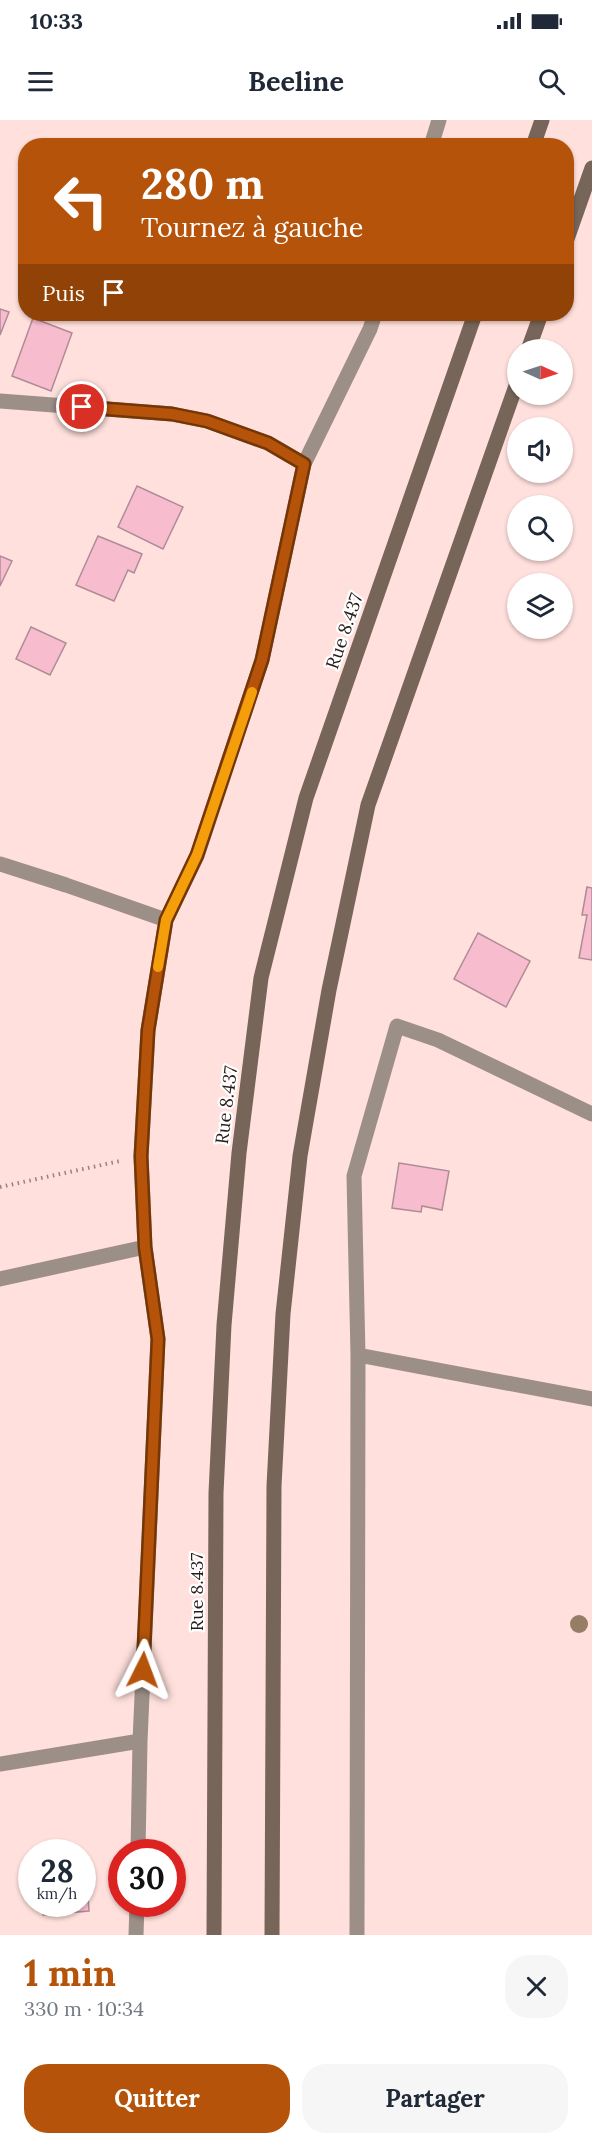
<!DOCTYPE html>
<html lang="fr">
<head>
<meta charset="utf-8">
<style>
	:root { --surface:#fff; --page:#f6f6f7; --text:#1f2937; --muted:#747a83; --accent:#b45309 }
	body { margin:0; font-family:Lora,serif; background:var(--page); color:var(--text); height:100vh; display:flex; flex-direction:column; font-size:22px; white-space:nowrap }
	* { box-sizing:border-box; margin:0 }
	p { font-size:20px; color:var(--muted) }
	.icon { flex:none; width:33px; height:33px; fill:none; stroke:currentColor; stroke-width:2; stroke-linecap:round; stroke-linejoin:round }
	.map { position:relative; height:1815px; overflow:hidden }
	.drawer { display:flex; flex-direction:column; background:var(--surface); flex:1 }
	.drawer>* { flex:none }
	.hud { position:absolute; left:18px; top:18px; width:556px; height:183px; border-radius:24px; box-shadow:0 2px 4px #0004; background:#b45309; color:#fff; overflow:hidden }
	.needle { width:39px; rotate:93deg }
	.fabs { position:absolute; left:507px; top:219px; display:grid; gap:12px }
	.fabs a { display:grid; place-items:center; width:66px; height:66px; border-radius:50%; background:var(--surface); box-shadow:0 2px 4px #0004; font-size:30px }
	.speed { position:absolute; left:18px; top:1719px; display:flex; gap:12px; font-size:30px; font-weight:700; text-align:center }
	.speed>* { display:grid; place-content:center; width:78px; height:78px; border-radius:50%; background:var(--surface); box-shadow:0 2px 4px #0004; line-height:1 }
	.speed small { font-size:15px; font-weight:400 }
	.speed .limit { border:9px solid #d22; background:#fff; color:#111 }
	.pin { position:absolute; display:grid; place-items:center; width:51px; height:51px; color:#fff; margin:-26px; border:3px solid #fff; border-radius:50%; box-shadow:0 2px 6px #0007 }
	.me { position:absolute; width:66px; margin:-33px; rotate:3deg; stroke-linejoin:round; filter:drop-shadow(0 0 4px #0008) }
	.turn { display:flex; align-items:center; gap:21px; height:126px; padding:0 24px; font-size:27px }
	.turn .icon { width:78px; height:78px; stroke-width:2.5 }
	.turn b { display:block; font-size:42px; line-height:51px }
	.then { display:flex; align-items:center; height:57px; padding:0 24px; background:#0003; gap:12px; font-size:22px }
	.round { display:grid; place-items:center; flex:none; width:63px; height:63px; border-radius:24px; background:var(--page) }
	.headline { display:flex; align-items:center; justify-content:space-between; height:102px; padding:0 24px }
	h1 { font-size:36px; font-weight:700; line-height:45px; color:var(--accent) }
	.action { display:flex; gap:12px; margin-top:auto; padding:12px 24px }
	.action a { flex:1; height:69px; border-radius:24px; background:var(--accent); color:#fff; font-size:24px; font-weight:700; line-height:69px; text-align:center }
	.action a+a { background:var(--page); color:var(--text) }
	.status { display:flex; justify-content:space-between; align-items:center; height:42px; padding:0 30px; background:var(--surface); direction:ltr }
	.status svg { height:16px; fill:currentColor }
	header { display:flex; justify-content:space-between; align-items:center; height:78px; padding:0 24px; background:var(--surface); font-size:27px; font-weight:700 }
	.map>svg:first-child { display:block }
	.building { fill:#f8bccf; stroke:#ae8c97; stroke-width:1.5 }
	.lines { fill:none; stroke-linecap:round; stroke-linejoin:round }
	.path { stroke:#97817e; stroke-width:4; stroke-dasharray:1.5 4.5; stroke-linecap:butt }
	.minor { stroke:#9c8f87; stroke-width:15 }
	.secondary { stroke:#776559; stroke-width:15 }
	.tree { fill:#957e65 }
	.route-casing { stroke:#753606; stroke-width:15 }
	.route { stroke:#b45309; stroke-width:10 }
	.slow { stroke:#f59e0b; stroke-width:10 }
	.labels { text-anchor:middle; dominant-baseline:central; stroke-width:4.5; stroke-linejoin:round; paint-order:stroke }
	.street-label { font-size:18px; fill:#281b19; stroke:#fff }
</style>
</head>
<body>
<div class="status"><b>10:33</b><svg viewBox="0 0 49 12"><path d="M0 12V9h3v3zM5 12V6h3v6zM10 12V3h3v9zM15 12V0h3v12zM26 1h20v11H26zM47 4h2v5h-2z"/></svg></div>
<header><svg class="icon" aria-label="menu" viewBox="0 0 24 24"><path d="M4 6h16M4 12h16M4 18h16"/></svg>Beeline<svg class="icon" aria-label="search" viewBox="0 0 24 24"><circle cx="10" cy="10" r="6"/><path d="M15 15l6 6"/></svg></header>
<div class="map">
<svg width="592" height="1815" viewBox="0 0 592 1815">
	<rect width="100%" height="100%" fill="#ffe0dc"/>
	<path class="building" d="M 0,189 L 9,192 L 0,215 Z
		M 33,198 L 72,213 L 51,271 L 12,256 Z
		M 137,366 L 183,387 L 163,429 L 118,407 Z
		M 98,416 L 142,434 L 134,453 L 128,450 L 114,481 L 76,465 Z
		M 0,436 L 12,441 L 0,466 Z
		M 31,507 L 66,523 L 50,555 L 16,539 Z
		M 587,767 L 592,768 L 592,840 L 579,838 L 587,795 L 582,795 Z
		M 478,813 L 530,841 L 506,887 L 454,859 Z
		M 399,1043 L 449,1051 L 442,1090 L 422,1086 L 421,1092 L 392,1088 Z
		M 82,1743 L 86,1743 L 89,1791 L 43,1795 L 42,1784 L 82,1784 Z"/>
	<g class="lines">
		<path class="path" d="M 0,1067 L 120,1041"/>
		<path class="minor" d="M 431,26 L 439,0
			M 0,281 L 172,294 L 207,301 L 268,323 L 304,344
			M 0,744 L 66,765 L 166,800
			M 0,1159 L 145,1127
			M 358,1235 L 592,1279
			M 0,1644 L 140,1621
			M 138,1732 L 140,1621 L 158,1219 L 145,1127 L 141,1037 L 148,911 L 166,800 L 197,736 L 262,540 L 304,344 L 370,209 L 375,194
			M 136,1815 L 137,1784
			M 357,1815 L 358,1235 L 354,1056 L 397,906 L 438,920 L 592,994"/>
		<path class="secondary" d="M 533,26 L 542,0
			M 567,119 L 592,48
			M 528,230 L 541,194
			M 214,1815 L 216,1373 L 224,1205 L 239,1033 L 261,858 L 306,678 L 475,194
			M 272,1815 L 274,1366 L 283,1194 L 300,1036 L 329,870 L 368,685 L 518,260"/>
	</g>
	<circle class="tree" cx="579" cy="1504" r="9"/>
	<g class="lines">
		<defs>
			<path id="route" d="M 82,287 L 172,294 L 207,301 L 268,323 L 304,344 L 262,540 L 197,735 L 166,800 L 148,910 L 141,1036 L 145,1127 L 158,1219 L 143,1550"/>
		</defs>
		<use href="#route" class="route-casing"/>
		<use href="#route" class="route"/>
		<path class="slow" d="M 158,847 L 166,800 L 197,735 L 252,572"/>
	</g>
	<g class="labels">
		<g class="street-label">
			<text transform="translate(344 511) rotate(-71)">Rue 8.437</text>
			<text transform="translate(226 985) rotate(-83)">Rue 8.437</text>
			<text transform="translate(196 1472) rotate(-90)">Rue 8.437</text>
		</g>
	</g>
</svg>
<div class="fabs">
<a><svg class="needle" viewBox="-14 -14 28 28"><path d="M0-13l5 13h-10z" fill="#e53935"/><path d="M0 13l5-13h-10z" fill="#747a83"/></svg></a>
<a><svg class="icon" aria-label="sound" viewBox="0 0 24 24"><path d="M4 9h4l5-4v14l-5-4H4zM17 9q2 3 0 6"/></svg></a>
<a><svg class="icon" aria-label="search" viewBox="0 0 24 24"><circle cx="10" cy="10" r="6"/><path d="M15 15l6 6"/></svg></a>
<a><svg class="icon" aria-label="layers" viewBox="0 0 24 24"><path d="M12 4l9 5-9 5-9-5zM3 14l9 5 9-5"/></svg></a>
</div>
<div class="speed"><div>28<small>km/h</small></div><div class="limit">30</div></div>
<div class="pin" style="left:82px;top:287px;background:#d93025"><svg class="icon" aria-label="arrive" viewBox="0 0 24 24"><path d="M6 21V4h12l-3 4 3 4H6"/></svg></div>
<svg class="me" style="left:143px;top:1550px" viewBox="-20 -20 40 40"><path d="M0-17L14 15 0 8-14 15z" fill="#b45309" stroke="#fff" stroke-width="4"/></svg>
<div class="hud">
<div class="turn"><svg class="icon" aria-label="left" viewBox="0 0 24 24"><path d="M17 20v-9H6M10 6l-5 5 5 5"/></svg><div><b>280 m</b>Tournez à gauche</div></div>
<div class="then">Puis<svg class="icon" aria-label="arrive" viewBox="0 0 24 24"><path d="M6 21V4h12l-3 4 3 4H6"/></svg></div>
</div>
</div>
<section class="drawer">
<div class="headline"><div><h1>1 min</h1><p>330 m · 10:34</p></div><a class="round"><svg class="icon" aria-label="close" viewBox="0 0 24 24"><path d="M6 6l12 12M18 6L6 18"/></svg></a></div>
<div class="action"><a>Quitter</a><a>Partager</a></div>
</section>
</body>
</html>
